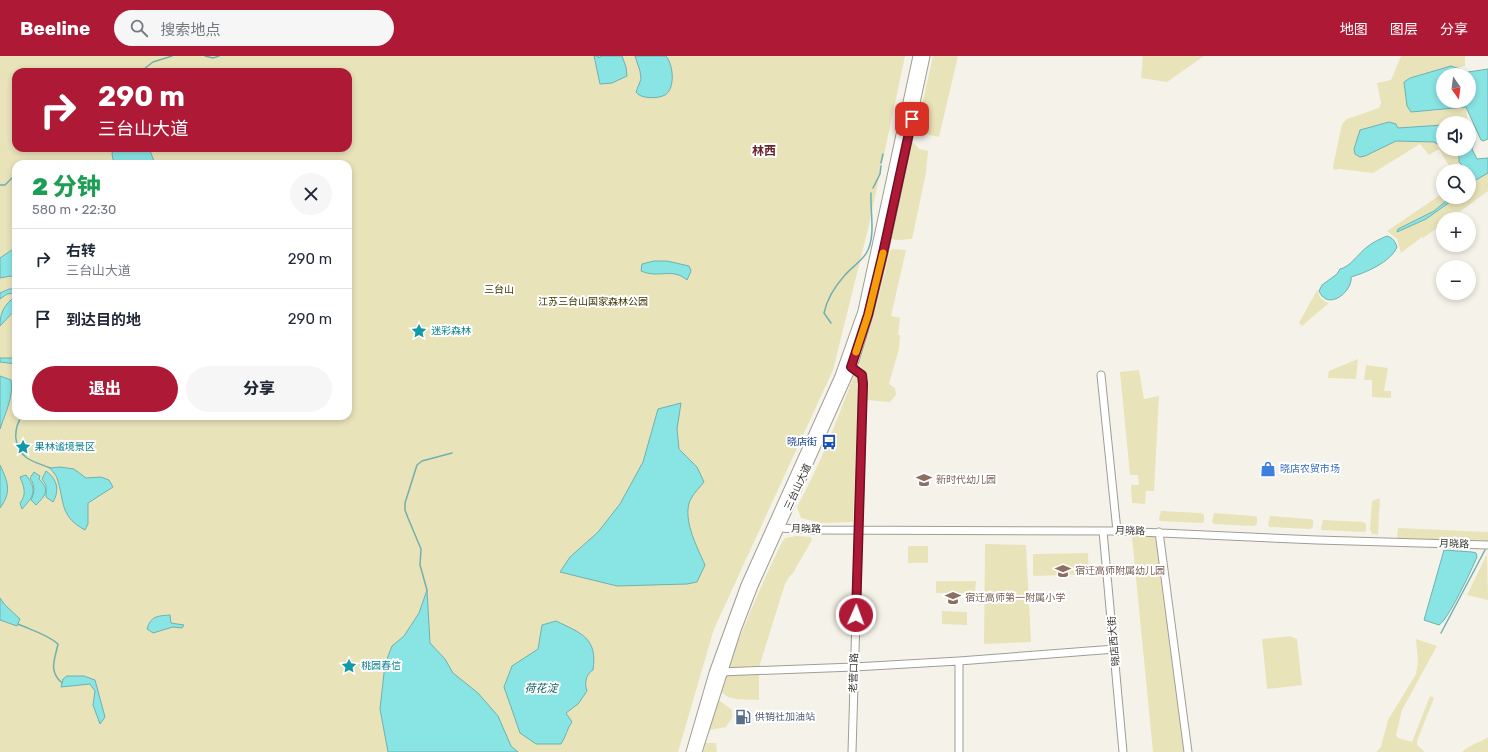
<!DOCTYPE html>
<html lang="zh">
<head>
<meta charset="utf-8">
<style>
	:root { --surface:#fff; --page:#f6f6f7; --text:#1f2937; --muted:#747a83; --line:#e0e1e3; --accent:#ae1936 }
	body { margin:0; font-family:Rubik,"Noto Sans SC",sans-serif; background:var(--page); color:var(--text); height:100vh; display:flex; flex-direction:column; font-size:15px; white-space:nowrap }
	* { box-sizing:border-box; margin:0 }
	p { font-size:13px; color:var(--muted) }
	.icon { flex:none; width:22px; height:22px; fill:none; stroke:currentColor; stroke-width:2; stroke-linecap:round; stroke-linejoin:round }
	.map { position:relative; flex:1; overflow:hidden }
	.sheet { position:absolute; left:12px; top:104px; width:340px; height:260px; display:flex; flex-direction:column; background:var(--surface); border-radius:12px; box-shadow:0 2px 6px #0003 }
	.sheet>* { flex:none }
	.banner { position:absolute; left:12px; top:12px; width:340px; height:84px; border-radius:12px; box-shadow:0 2px 6px #0003; background:#ae1936; color:#fff; overflow:hidden }
	.needle { width:26px; rotate:166deg }
	.buttons { position:absolute; left:1436px; top:12px; display:grid; gap:8px }
	.buttons a { display:grid; place-items:center; width:40px; height:40px; border-radius:50%; background:var(--surface); box-shadow:0 2px 6px #0003; font-size:20px }
	.pin { position:absolute; display:grid; place-items:center; width:34px; height:34px; color:#fff; margin:-17px; border-radius:8px; box-shadow:0 2px 6px #0006 }
	.me { position:absolute; width:44px; margin:-22px; rotate:2deg; stroke-linejoin:round; filter:drop-shadow(0 0 3px #0008) }
	.turn { display:flex; align-items:center; gap:14px; height:84px; padding:0 20px; font-size:18px }
	.turn .icon { width:52px; height:52px; stroke-width:2.5 }
	.turn b { display:block; font-size:28px; line-height:34px }
	.round { display:grid; place-items:center; flex:none; width:42px; height:42px; border-radius:21px; background:var(--page) }
	.summary { display:flex; align-items:center; justify-content:space-between; height:68px; padding:0 20px }
	h1 { font-size:24px; font-weight:800; line-height:30px; color:#1e9e55 }
	.primary-button { display:flex; gap:8px; margin-top:auto; padding:8px 20px }
	.primary-button a { flex:1; height:46px; border-radius:24px; background:var(--accent); color:#fff; font-size:16px; font-weight:800; line-height:46px; text-align:center }
	.primary-button a+a { background:var(--page); color:var(--text) }
	ul { padding:0; list-style:none }
	li { display:flex; align-items:center; gap:12px; height:60px; padding:0 20px; border-top:1px solid var(--line) }
	li div { flex:1 }
	li b { display:block; font-size:15px }
	li em { font-style:normal }
	header { display:flex; align-items:center; gap:24px; box-sizing:border-box; height:56px; padding:0 20px; background:var(--accent); color:#fff }
	header strong { font-size:19px }
	nav { display:flex; gap:22px; margin-inline-start:auto; font-size:14px }
	.search { width:280px; height:36px; background:var(--page); display:flex; align-items:center; gap:10px; box-sizing:border-box; padding:0 14px; border-radius:22px; color:var(--muted); font-size:15px }
	.map>svg:first-child { display:block }
	.green { fill:#e9e3ba; fill-rule:evenodd }
	.water { fill:#89e4e4; stroke:#70b0af; fill-rule:evenodd }
	.lines { fill:none; stroke-linecap:round; stroke-linejoin:round }
	.stream { stroke:#70b0af; stroke-width:1.5 }
	.minor-casing { stroke:#9f9e94; stroke-width:9 }
	.major-casing { stroke:#9f9e94; stroke-width:11 }
	.minor { stroke:#fff; stroke-width:7 }
	.major { stroke:#fff; stroke-width:9 }
	.route-casing { stroke:#711023; stroke-width:10 }
	.route { stroke:#ae1936; stroke-width:7 }
	.slow { stroke:#f59e0b; stroke-width:7 }
	.labels { text-anchor:middle; dominant-baseline:central; stroke-width:4; stroke-linejoin:round; paint-order:stroke }
	.park-label { font-size:10px; fill:#403700; stroke:#fff }
	.culture-label { font-size:10px; fill:#0d838f; stroke:#fff; text-anchor:start }
	.transit-label { font-size:10px; fill:#164399; stroke:#fff; text-anchor:end }
	.shop-label { font-size:10px; fill:#366cbe; stroke:#fff; text-anchor:start }
	.education-label { font-size:10px; fill:#785e54; stroke:#fff; text-anchor:start }
	.street-label { font-size:10px; fill:#373632; stroke:#fff }
	.service-label { font-size:10px; fill:#4e5e75; stroke:#fff; text-anchor:start }
	.water-label { font-size:11px; font-style:italic; fill:#095b5c; stroke:#fff }
	.quarter-label { font-size:12px; font-weight:bold; fill:#6a242a; stroke:#fff }
</style>
</head>
<body>
<header>
<strong>Beeline</strong>
<div class="search"><svg class="icon" aria-label="search" viewBox="0 0 24 24"><circle cx="10" cy="10" r="6"/><path d="M15 15l6 6"/></svg>搜索地点</div>
<nav><a>地图</a><a>图层</a><a>分享</a></nav>
</header>
<div class="map">
<svg width="1488" height="696" viewBox="0 0 1488 696">
	<rect width="100%" height="100%" fill="#f5f3e9"/>
	<path class="green" d="M 0,0 L 905,0 L 869,169 L 833,314 L 714,573 L 678,696 L 0,696 ZM 16,16 L 348,16 L 348,92 L 16,92 ZM 16,108 L 348,108 L 348,360 L 16,360 Z
		M 933,0 L 958,0 L 939,81 L 916,76 Z
		M 1143,0 L 1204,0 L 1167,26 L 1141,22 Z
		M 1401,0 L 1465,0 L 1465,10 L 1457,12 L 1451,10 L 1410,22 L 1405,26 L 1407,49 L 1432,55 L 1466,51 L 1468,67 L 1443,67 L 1443,93 L 1469,93 L 1469,69 L 1475,86 L 1472,93 L 1477,103 L 1488,102 L 1488,135 L 1450,163 L 1443,163 L 1443,168 L 1423,182 L 1422,181 L 1401,197 L 1397,183 L 1387,175 L 1443,137 L 1443,141 L 1469,141 L 1469,115 L 1452,115 L 1439,93 L 1429,99 L 1420,88 L 1373,117 L 1339,113 L 1334,114 L 1333,110 L 1342,68 L 1347,63 L 1379,52 L 1381,47 L 1377,27 L 1391,24 Z
		M 911,84 L 919,93 L 928,95 L 926,117 L 912,183 L 898,184 L 891,183 Z
		M 892,193 L 906,194 L 891,260 L 900,262 L 898,279 L 900,279 L 899,293 L 889,328 L 895,332 L 896,339 L 890,346 L 867,344 L 867,320 L 859,309 L 874,259 L 890,195 Z
		M 1317,234 C 1320,241 1321,245 1329,247 L 1302,270 L 1299,267 Z
		M 1358,303 L 1356,323 L 1328,322 L 1329,315 Z
		M 1366,309 L 1388,312 L 1384,335 L 1391,335 L 1391,342 L 1372,341 L 1372,324 L 1364,324 Z
		M 1139,314 L 1144,343 L 1159,340 L 1154,435 L 1146,435 L 1145,448 L 1132,447 L 1131,429 L 1139,429 L 1138,419 L 1130,419 L 1120,316 Z
		M 857,318 L 859,321 L 853,466 L 821,467 L 801,462 L 797,451 C 820,409 837,364 854,319 Z
		M 1380,442 L 1378,479 L 1372,478 L 1370,473 L 1372,445 Z
		M 1161,455 L 1201,457 L 1204,459 L 1204,466 L 1201,467 L 1160,465 L 1159,463 Z
		M 1214,457 L 1254,460 L 1257,461 L 1257,468 L 1254,470 L 1214,468 L 1212,466 Z
		M 1270,460 L 1310,463 L 1313,464 L 1313,471 L 1310,473 L 1270,471 L 1268,469 Z
		M 1323,464 L 1363,466 L 1366,468 L 1366,475 L 1363,476 L 1322,474 L 1321,472 Z
		M 1398,472 L 1488,476 L 1488,485 L 1397,482 Z
		M 796,480 L 811,481 L 812,484 L 793,517 L 789,521 L 785,528 L 759,611 L 759,644 C 747,643 729,646 721,635 L 721,632 C 738,583 758,535 781,488 L 785,482 Z
		M 1132,481 L 1158,481 L 1185,696 L 1153,696 Z
		M 985,488 L 1026,489 L 1031,586 L 984,588 Z
		M 908,490 L 928,490 L 928,507 L 908,507 Z
		M 1088,497 L 1089,518 L 1034,520 L 1033,519 L 1033,498 Z
		M 1487,498 L 1488,544 L 1467,539 Z
		M 936,525 L 976,525 L 975,537 L 936,537 Z
		M 942,555 L 967,556 L 967,569 L 942,568 Z
		M 1290,580 L 1297,583 L 1302,629 L 1267,633 L 1262,583 Z
		M 1416,583 L 1437,590 L 1402,654 L 1396,679 L 1398,682 L 1412,686 L 1430,640 L 1434,642 L 1417,685 L 1417,689 L 1425,696 L 1376,696 L 1381,691 L 1388,664 L 1416,618 L 1418,606 Z
		M 719,644 L 732,654 L 732,662 L 726,671 L 709,674 Z
		M 1488,681 L 1488,696 L 1462,696 C 1470,688 1480,687 1488,681 Z
		M 706,687 L 716,687 L 717,696 L 703,696 Z"/>
	<path class="water" d="M 594,0 L 598,0 L 599,2 L 601,0 L 622,0 L 626,11 L 627,20 L 612,27 L 600,28 Z
		M 635,0 L 666,0 C 673,8 676,32 665,39 C 658,43 640,43 636,36 L 641,23 L 640,15 Z
		M 1451,10 L 1468,16 L 1488,13 L 1488,83 L 1483,85 L 1481,84 L 1466,51 L 1411,56 L 1407,50 L 1404,26 L 1410,22 ZM 1443,19 L 1469,19 L 1469,45 L 1443,45 Z
		M 1389,66 L 1396,68 L 1398,72 L 1443,69 L 1443,91 L 1434,86 L 1396,85 L 1365,100 L 1360,101 L 1355,98 L 1354,93 L 1360,74 Z
		M 1469,69 L 1475,86 L 1472,93 L 1477,103 L 1488,102 L 1488,117 L 1469,128 L 1469,126 L 1474,122 L 1473,117 L 1468,112 L 1466,113 L 1459,106 L 1459,101 L 1455,95 L 1447,93 L 1469,93 Z
		M 113,92 L 149,92 L 155,108 L 114,108 L 112,98 Z
		M 1451,141 L 1457,141 L 1426,163 L 1397,176 L 1398,173 L 1434,155 Z
		M 1387,180 C 1393,182 1395,185 1397,191 C 1391,206 1365,217 1351,221 C 1353,235 1328,256 1319,235 L 1322,229 L 1337,218 L 1340,213 C 1350,211 1358,198 1367,191 C 1373,186 1380,183 1387,180 Z
		M 16,191 L 16,222 L 11,220 L 0,222 L 0,202 Z
		M 654,205 L 667,205 L 689,210 L 691,215 L 687,224 C 672,211 659,223 641,215 L 642,208 Z
		M 9,233 L 15,233 L 15,237 L 7,238 L 0,243 L 0,237 Z
		M 12,243 L 16,244 L 16,253 L 0,270 C 0,258 3,251 12,243 Z
		M 0,302 L 16,302 L 16,308 L 0,306 Z
		M 0,320 L 11,324 C 14,341 5,357 0,373 Z
		M 681,347 L 677,373 L 679,393 L 697,411 L 704,426 C 700,431 695,436 692,441 C 680,459 697,491 705,509 L 697,526 L 687,528 L 617,530 L 560,516 L 570,501 L 598,476 L 620,448 L 643,406 L 658,353 Z
		M 0,409 C 8,426 12,436 0,452 Z
		M 60,411 L 74,413 L 86,422 L 101,421 L 109,424 L 113,431 L 88,447 L 88,468 L 85,474 C 59,460 65,446 57,422 C 56,419 52,415 50,412 Z
		M 46,415 C 57,423 60,434 53,446 L 46,441 L 46,429 L 42,423 Z
		M 34,416 L 40,420 L 39,423 C 50,434 46,439 36,449 L 31,444 C 35,436 35,429 30,422 Z
		M 26,419 C 37,434 35,439 22,453 L 20,447 C 27,438 24,431 20,421 Z
		M 1444,494 L 1472,496 L 1476,497 L 1477,501 C 1472,513 1448,564 1439,569 L 1424,564 Z
		M 427,534 L 430,587 L 445,603 L 453,617 L 478,637 L 498,660 L 511,690 L 518,696 L 388,696 L 380,653 L 385,608 L 392,590 L 404,580 L 419,557 Z
		M 0,542 L 5,549 L 20,563 L 17,570 L 0,564 Z
		M 170,559 L 171,567 L 184,569 L 182,572 L 173,571 L 153,577 L 147,573 C 151,560 157,560 170,559 Z
		M 556,565 C 581,577 598,582 593,614 C 586,618 584,627 587,635 L 578,648 L 566,657 L 572,666 C 567,672 566,681 561,688 L 536,688 L 520,677 L 504,631 L 512,610 L 538,593 L 542,569 Z
		M 67,620 L 84,620 L 95,624 L 105,661 L 100,668 L 93,649 L 95,635 L 90,628 L 61,631 L 63,623 Z"/>
	<g class="lines">
		<path class="stream" d="M 205,0 L 213,2 L 219,0
			M 140,16 L 153,6 L 172,0
			M 881,107 L 883,98
			M 30,108 L 33,107 L 43,108
			M 0,129 L 5,129 L 16,118
			M 873,132 L 880,118 L 881,110
			M 831,267 L 824,257 C 827,243 836,229 845,219 C 852,211 862,205 867,196 C 876,179 870,156 871,137
			M 22,360 C 13,373 13,392 27,402 C 33,406 43,409 50,412
			M 427,534 L 420,509 L 421,493 L 408,462 L 405,454 L 405,447 L 417,409 L 422,405 L 452,397
			M 18,568 C 31,574 47,578 58,588 C 55,603 48,615 62,627
			M 1441,577 L 1485,494"/>
		<defs>
			<path id="minor" d="M 848,310 L 862,319 L 863,328 L 852,696
				M 1101,319 L 1117,475
				M 775,470 L 779,472 L 817,474 L 1117,475 L 1317,484 L 1488,489
				M 1103,475 L 1123,696
				M 1159,476 L 1188,696
				M 959,605 L 959,696
				M 720,616 L 854,611 L 959,605 L 1115,593"/>
			<path id="major" d="M 691,696 L 714,617 L 746,529 L 840,320 L 863,255 L 918,0
				M 697,696 L 736,574 L 753,530 L 854,305 L 868,259 L 883,197 L 925,0"/>
		</defs>
		<use href="#minor" class="minor-casing"/>
		<use href="#major" class="major-casing"/>
		<use href="#minor" class="minor"/>
		<use href="#major" class="major"/>
	</g>
	<g class="lines">
		<defs>
			<path id="route" d="M 856,559 L 863,328 L 862,319 L 851,311 L 868,259 L 883,197 L 912,63"/>
		</defs>
		<use href="#route" class="route-casing"/>
		<use href="#route" class="route"/>
		<path class="slow" d="M 856,296 L 868,259 L 883,197"/>
	</g>
	<defs>
		<symbol id="sight-bare" viewBox="-9 -9 18 18"><path d="M0-6L1.8-2.2L6-1.7L2.9 1.2L3.7 5.4L0 3.3L-3.7 5.4L-2.9 1.2L-6-1.7L-1.8-2.2Z" fill="#0f9aa8" stroke="#fff" stroke-width="2.5" paint-order="stroke"/></symbol>
		<symbol id="bus-bare" viewBox="-9 -9 18 18"><path d="M-5-6H5V4H4V6H2V4H-2V6H-4V4H-5ZM-3.5-4V0h7V-4ZM-3.5 1.2v1.5H-2V1.2ZM2 1.2v1.5H3.5V1.2Z" fill="#1a4fb4" stroke="#fff" stroke-width="2.5" paint-order="stroke"/></symbol>
		<symbol id="shop-bare" viewBox="-9 -9 18 18"><path d="M-5-2.5h2.3a2.7 3.5 0 0 1 5.4 0H5L5.5 6h-11ZM-1.5-2.5h3a1.5 2.3 0 0 0-3 0Z" fill="#3f7fe0" stroke="#fff" stroke-width="2.5" paint-order="stroke"/></symbol>
		<symbol id="school-bare" viewBox="-9 -9 18 18"><path d="M0-5L7-2L0 1L-7-2ZM-4 1L0 2.5L4 1V4Q0 6-4 4Z" fill="#8d6e63" stroke="#fff" stroke-width="2.5" paint-order="stroke"/></symbol>
		<symbol id="fuel-bare" viewBox="-9 -9 18 18"><path d="M-5.5-6h7V0h2V4h1.3V-2.5L3-4.5l.8-.8L6-3V5H2.5V1h-1V6h-7ZM-4.2-4.7v3.2H.2V-4.7Z" fill="#5c6f8a" stroke="#fff" stroke-width="2.5" paint-order="stroke"/></symbol>
	</defs>
	<g fill-rule="evenodd">
		<use href="#sight-bare" x="408" y="264" width="22" height="22"/>
		<use href="#bus-bare" x="818" y="375" width="22" height="22"/>
		<use href="#sight-bare" x="12" y="380" width="22" height="22"/>
		<use href="#shop-bare" x="1257" y="402" width="22" height="22"/>
		<use href="#school-bare" x="913" y="413" width="22" height="22"/>
		<use href="#school-bare" x="1052" y="504" width="22" height="22"/>
		<use href="#school-bare" x="942" y="531" width="22" height="22"/>
		<use href="#sight-bare" x="338" y="599" width="22" height="22"/>
		<use href="#fuel-bare" x="732" y="650" width="22" height="22"/>
	</g>
	<g class="labels">
		<g class="park-label">
			<text x="499" y="234">三台山</text>
			<text x="593" y="246">江苏三台山国家森林公园</text>
		</g>
		<g class="culture-label">
			<text x="431" y="275">迷彩森林</text>
			<text x="35" y="391">果林谧境景区</text>
			<text x="361" y="610">桃园春信</text>
		</g>
		<g class="transit-label">
			<text x="817" y="386">晓店街</text>
		</g>
		<g class="shop-label">
			<text x="1280" y="413">晓店农贸市场</text>
		</g>
		<g class="education-label">
			<text x="936" y="424">新时代幼儿园</text>
			<text x="1075" y="515">宿迁高师附属幼儿园</text>
			<text x="965" y="542">宿迁高师第一附属小学</text>
		</g>
		<g class="street-label">
			<text transform="translate(798 431) rotate(-65)">三台山大道</text>
			<text transform="translate(806 473) rotate(1)">月晓路</text>
			<text transform="translate(1130 475) rotate(2)">月晓路</text>
			<text transform="translate(1454 488) rotate(2)">月晓路</text>
			<text transform="translate(1114 585) rotate(-95)">晓店西大街</text>
			<text transform="translate(854 617) rotate(-88)">老营口路</text>
		</g>
		<g class="service-label">
			<text x="755" y="661">供销社加油站</text>
		</g>
		<g class="water-label">
			<text x="541" y="632">荷花淀</text>
		</g>
		<g class="quarter-label">
			<text x="764" y="95">林西</text>
		</g>
	</g>
</svg>
<div class="buttons">
<a><svg class="needle" viewBox="-14 -14 28 28"><path d="M0-13l5 13h-10z" fill="#e53935"/><path d="M0 13l5-13h-10z" fill="#747a83"/></svg></a>
<a><svg class="icon" aria-label="sound" viewBox="0 0 24 24"><path d="M4 9h4l5-4v14l-5-4H4zM17 9q2 3 0 6"/></svg></a>
<a><svg class="icon" aria-label="search" viewBox="0 0 24 24"><circle cx="10" cy="10" r="6"/><path d="M15 15l6 6"/></svg></a>
<a>+</a>
<a>−</a>
</div>
<div class="pin" style="left:912px;top:63px;background:#d93025"><svg class="icon" aria-label="arrive" viewBox="0 0 24 24"><path d="M6 21V4h12l-3 4 3 4H6"/></svg></div>
<svg class="me" style="left:856px;top:559px" viewBox="-20 -20 40 40"><circle r="17" fill="#ae1936" stroke="#fff" stroke-width="3"/><path d="M0-11L8 9 0 5-8 9z" fill="#fff"/></svg>
<div class="banner">
<div class="turn"><svg class="icon" aria-label="right" viewBox="0 0 24 24"><path d="M7 20v-9h11M14 6l5 5-5 5"/></svg><div><b>290 m</b>三台山大道</div></div>
</div>
<section class="sheet">
<div class="summary"><div><h1>2 分钟</h1><p>580 m · 22:30</p></div><a class="round"><svg class="icon" aria-label="close" viewBox="0 0 24 24"><path d="M6 6l12 12M18 6L6 18"/></svg></a></div>
<ul>
<li><svg class="icon" aria-label="right" viewBox="0 0 24 24"><path d="M7 20v-9h11M14 6l5 5-5 5"/></svg><div><b>右转</b><p>三台山大道</p></div><em>290 m</em></li>
<li><svg class="icon" aria-label="arrive" viewBox="0 0 24 24"><path d="M6 21V4h12l-3 4 3 4H6"/></svg><div><b>到达目的地</b></div><em>290 m</em></li>
</ul>
<div class="primary-button"><a>退出</a><a>分享</a></div>
</section>
</div>
</body>
</html>
